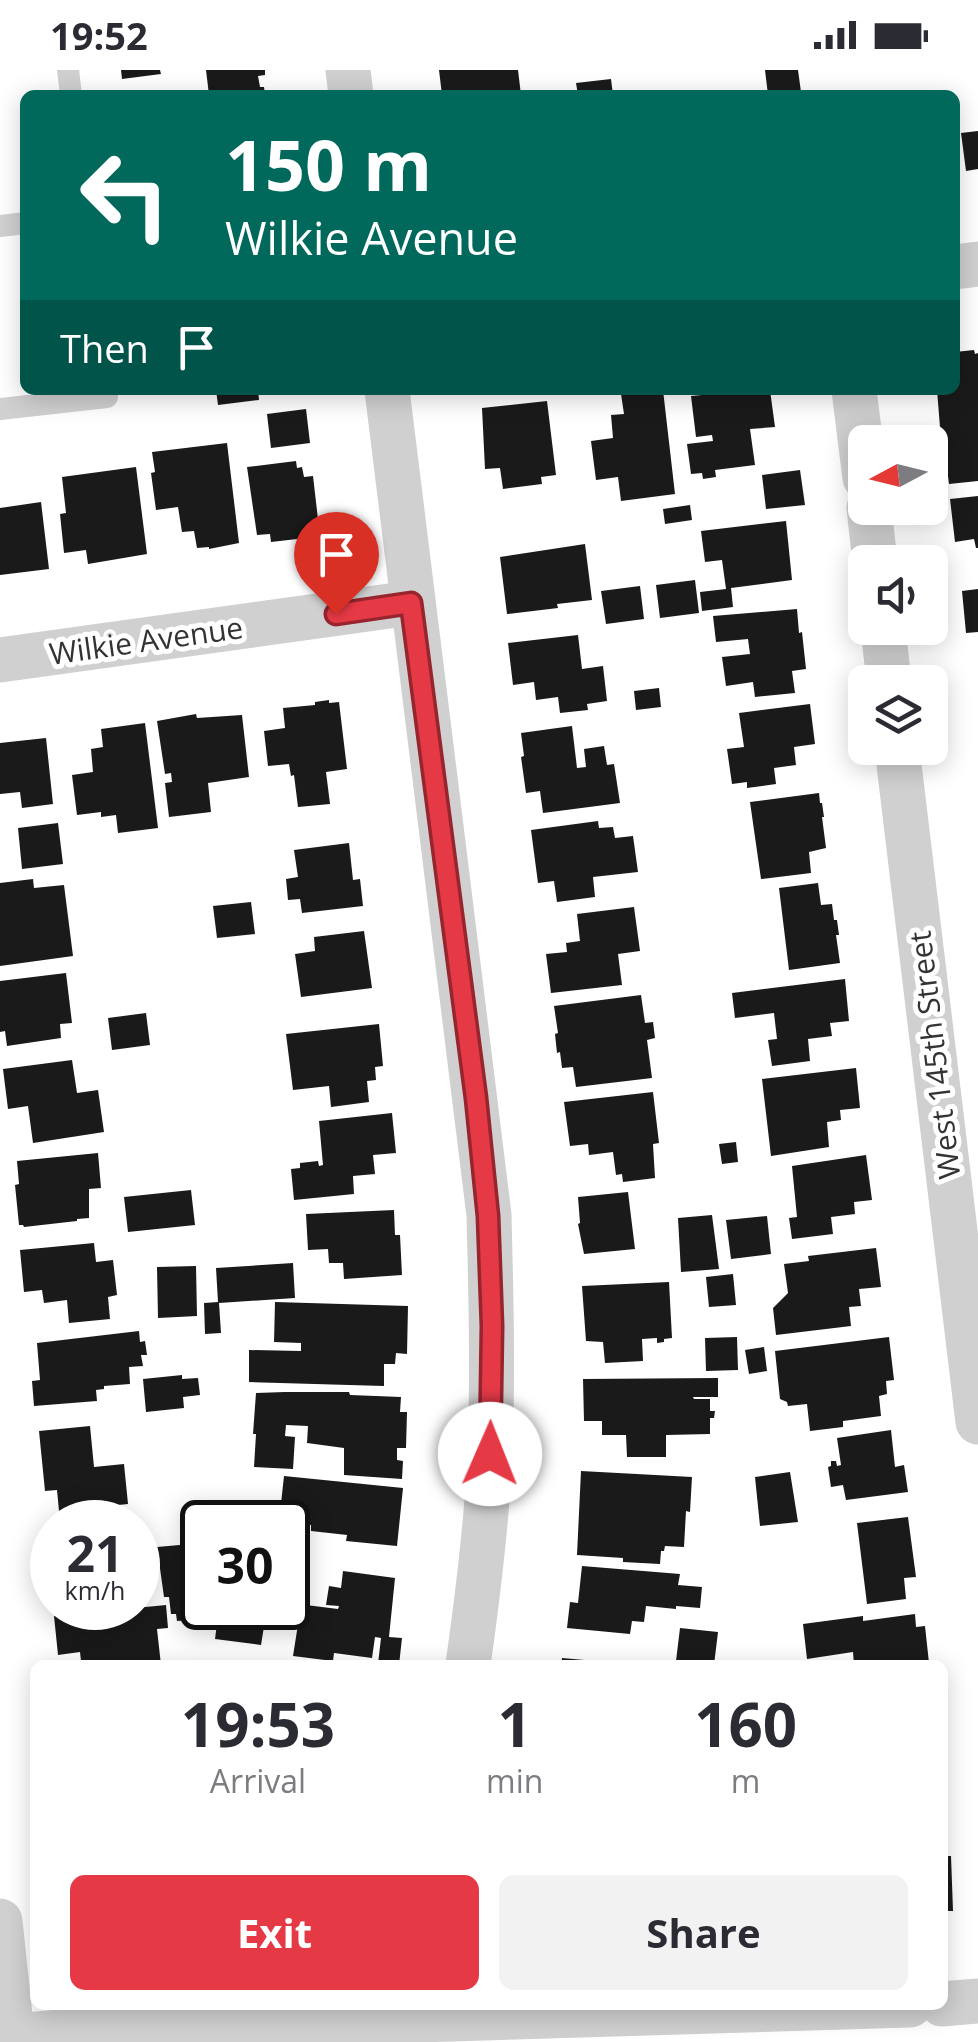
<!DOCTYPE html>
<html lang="en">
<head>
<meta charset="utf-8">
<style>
	:root { --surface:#fff; --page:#f2f2f3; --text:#2b2b33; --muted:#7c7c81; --accent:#e63946 }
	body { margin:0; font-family:"Open Sans",sans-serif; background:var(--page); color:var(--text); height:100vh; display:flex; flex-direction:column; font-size:38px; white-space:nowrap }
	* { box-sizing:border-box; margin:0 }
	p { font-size:32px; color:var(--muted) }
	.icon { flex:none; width:55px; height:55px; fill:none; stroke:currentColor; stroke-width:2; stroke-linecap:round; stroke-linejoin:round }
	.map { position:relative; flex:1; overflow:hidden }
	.drawer { position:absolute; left:30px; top:1590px; width:918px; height:350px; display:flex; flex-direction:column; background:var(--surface); border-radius:15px; box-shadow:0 5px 25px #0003 }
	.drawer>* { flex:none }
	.hud { position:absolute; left:20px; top:20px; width:940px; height:305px; border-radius:15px; box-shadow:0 5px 25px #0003; background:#00695c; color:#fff; overflow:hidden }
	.needle { width:65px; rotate:263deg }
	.controls { position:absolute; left:848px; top:355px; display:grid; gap:20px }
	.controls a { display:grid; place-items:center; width:100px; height:100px; border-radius:15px; background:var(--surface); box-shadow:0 5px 25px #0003; font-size:50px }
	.speed { position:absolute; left:30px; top:1430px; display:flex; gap:20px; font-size:50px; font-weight:700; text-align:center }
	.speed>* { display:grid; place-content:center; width:130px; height:130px; border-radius:50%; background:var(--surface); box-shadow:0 5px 25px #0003; line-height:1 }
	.speed small { font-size:25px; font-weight:400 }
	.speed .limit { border:5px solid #111; border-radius:15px; background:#fff; color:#111 }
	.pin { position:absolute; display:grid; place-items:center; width:85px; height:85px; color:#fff; margin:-102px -42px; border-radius:50% 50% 50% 0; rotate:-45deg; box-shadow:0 0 10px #0007 }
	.pin .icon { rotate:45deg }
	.me { position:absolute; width:110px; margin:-55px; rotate:1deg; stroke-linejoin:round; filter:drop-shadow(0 0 8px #0008) }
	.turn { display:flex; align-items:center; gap:35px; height:210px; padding:0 40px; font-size:45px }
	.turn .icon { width:130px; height:130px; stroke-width:2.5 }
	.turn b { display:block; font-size:70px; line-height:85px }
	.then { display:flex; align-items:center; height:95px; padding:0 40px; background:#0003; gap:20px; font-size:38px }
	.eta { display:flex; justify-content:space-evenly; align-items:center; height:170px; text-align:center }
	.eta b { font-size:60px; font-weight:700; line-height:70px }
	.action { display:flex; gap:20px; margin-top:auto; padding:20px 40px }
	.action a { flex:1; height:115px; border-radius:15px; background:var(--accent); color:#fff; font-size:40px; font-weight:700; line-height:115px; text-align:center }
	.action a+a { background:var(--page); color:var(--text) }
	.status { display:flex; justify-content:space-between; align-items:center; height:70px; padding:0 50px; background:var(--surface); direction:ltr }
	.status svg { height:28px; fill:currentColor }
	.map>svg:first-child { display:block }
	.building { fill:#1a1a1a }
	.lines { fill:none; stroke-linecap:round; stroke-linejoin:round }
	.service { stroke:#d0d0d0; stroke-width:22 }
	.minor { stroke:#d0d0d0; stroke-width:45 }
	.route-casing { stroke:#96252e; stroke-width:25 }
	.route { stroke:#e63946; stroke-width:18 }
	.labels { text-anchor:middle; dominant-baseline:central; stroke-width:10; stroke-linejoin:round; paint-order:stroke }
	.street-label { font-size:30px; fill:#333; stroke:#fff }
</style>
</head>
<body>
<div class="status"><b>19:52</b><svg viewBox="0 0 49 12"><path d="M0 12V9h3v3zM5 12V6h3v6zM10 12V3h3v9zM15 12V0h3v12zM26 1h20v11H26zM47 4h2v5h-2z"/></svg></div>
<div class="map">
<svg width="978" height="1972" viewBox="0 0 978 1972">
	<rect width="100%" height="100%" fill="#fff"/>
	<path class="building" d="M 121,0 L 160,0 L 161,4 L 122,9 Z
		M 206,0 L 265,0 L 265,5 L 258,6 L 260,17 L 264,17 L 265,24 L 209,25 Z
		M 439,0 L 518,0 L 521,25 L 442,25 Z
		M 765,0 L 798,0 L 801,22 L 768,25 Z
		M 611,9 L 613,25 L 578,25 L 576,13 Z
		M 978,61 L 978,99 L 966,101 L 961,63 Z
		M 974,280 L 975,284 L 978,283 L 978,411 L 949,414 L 945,382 L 942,382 L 937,320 L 955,320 L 955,282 Z
		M 216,320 L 258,320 L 259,330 L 218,335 Z
		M 633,320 L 663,320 L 675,424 L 621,431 L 618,407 L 596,410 L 591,371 L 613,368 L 611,345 L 624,344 L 621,324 L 633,323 Z
		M 712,320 L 770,320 L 775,357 L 750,359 L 755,395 L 715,400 L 716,407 L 703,409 L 702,403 L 691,404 L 687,374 L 713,371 L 712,365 L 696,367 L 691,326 L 712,324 Z
		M 547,331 L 556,405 L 541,407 L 542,414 L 503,419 L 500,398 L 485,399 L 482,338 Z
		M 306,339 L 310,373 L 271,378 L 267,344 Z
		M 227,373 L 239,473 L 209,479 L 209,477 L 197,478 L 194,461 L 182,462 L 178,437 L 156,440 L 151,403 L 155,402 L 152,382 Z
		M 296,391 L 297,398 L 302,397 L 304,407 L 313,406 L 319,458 L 305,460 L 306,468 L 271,472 L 270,464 L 257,465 L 247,397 Z
		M 136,397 L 147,484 L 88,494 L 86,480 L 64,483 L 60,444 L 66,443 L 62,407 Z
		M 800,400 L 805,435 L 766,439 L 762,405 Z
		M 978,426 L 978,478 L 976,478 L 974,469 L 955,472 L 950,429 Z
		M 41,432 L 49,499 L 0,505 L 0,438 Z
		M 690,435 L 692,450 L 665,454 L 663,439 Z
		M 786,451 L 792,510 L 731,518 L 733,537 L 702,541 L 700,522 L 726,519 L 722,490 L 705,492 L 701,461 Z
		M 585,474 L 592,530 L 557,534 L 558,538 L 507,544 L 500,487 Z
		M 695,510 L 699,543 L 660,548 L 656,515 Z
		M 640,516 L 644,549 L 606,554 L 601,521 Z
		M 978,519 L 978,562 L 966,563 L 962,521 Z
		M 797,539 L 799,563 L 802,562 L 806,599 L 792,601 L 795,623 L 755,627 L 753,612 L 726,616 L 722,587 L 750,584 L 748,569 L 716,572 L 713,546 Z
		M 578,565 L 582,599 L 603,596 L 607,631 L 587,634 L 588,640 L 560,643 L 558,627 L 536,630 L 534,612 L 513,615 L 508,573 Z
		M 659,618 L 661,637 L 636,640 L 634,621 Z
		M 329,630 L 329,633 L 339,632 L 347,699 L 326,702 L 330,734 L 298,737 L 294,705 L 291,706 L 289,694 L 268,696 L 264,661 L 285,658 L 283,638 L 315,635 L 315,632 Z
		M 810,634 L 815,674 L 794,677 L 796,695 L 774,698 L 776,714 L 747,718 L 747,712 L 732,714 L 727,679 L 744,677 L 739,643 Z
		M 196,644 L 197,648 L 242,645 L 249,707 L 208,713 L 211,742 L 169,747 L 165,713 L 172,712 L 171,703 L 165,704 L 157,651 Z
		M 145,653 L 158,758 L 118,763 L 116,745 L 101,747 L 101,742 L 77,745 L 72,705 L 93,702 L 91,679 L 103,677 L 101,659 Z
		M 572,656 L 577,698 L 586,697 L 584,679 L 604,676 L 607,695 L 614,694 L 620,733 L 543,743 L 540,721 L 526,723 L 521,687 L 524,686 L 521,663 Z
		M 46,668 L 53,734 L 22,738 L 20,722 L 0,724 L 0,673 Z
		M 819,723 L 820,733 L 822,733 L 824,747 L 822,747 L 826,778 L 809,782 L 811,803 L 761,809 L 750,732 Z
		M 598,751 L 599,758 L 613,757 L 615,768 L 633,766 L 638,802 L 593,807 L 595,827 L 557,832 L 554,811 L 538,813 L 531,760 Z
		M 58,753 L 63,794 L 22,799 L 18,758 Z
		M 349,773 L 353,810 L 360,809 L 363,836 L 302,843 L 300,829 L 288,830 L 286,809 L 298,807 L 294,780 Z
		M 33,809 L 34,818 L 64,815 L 73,886 L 0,896 L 0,813 Z
		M 818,813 L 821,835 L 832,834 L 834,850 L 837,850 L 839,865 L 836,865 L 840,893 L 789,900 L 779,818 Z
		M 251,832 L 255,864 L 217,868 L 213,836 Z
		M 634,837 L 640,881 L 618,884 L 622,915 L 551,923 L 546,884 L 567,882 L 566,873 L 580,871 L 577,844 Z
		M 364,861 L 372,918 L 301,927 L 295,884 L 315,881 L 314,867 Z
		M 66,903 L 72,953 L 60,954 L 61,968 L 7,976 L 5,961 L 0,962 L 0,911 Z
		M 845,909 L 849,951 L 830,953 L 832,966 L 808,969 L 810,991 L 772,996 L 768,970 L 777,969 L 774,943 L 735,948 L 732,923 Z
		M 641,925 L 645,953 L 653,952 L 655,968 L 647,970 L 652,1008 L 576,1017 L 573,997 L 562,998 L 560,982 L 557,983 L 555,964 L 558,963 L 554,936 Z
		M 146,943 L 150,975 L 112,980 L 108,948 Z
		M 379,954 L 383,996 L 375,997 L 376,1010 L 367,1011 L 369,1032 L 331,1037 L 329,1016 L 293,1020 L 286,964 Z
		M 72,990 L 77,1023 L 98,1020 L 104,1062 L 33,1073 L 28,1036 L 8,1039 L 3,999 Z
		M 856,998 L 860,1038 L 840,1040 L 841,1050 L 827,1052 L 829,1077 L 771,1086 L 762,1009 Z
		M 653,1022 L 659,1073 L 653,1074 L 655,1108 L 623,1112 L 622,1104 L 616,1105 L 613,1082 L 589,1085 L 588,1074 L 570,1076 L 564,1032 Z
		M 392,1043 L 396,1083 L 373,1085 L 375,1104 L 353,1106 L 354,1124 L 294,1130 L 291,1099 L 300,1098 L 300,1093 L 318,1091 L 319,1096 L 323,1095 L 319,1051 Z
		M 736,1072 L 738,1092 L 722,1094 L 719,1074 Z
		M 98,1083 L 101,1118 L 89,1119 L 89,1148 L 77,1149 L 77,1151 L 24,1157 L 23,1155 L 19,1155 L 15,1115 L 19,1114 L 17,1091 Z
		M 866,1085 L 872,1130 L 854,1132 L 855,1144 L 831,1147 L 833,1164 L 792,1169 L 789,1148 L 797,1147 L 792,1096 Z
		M 191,1120 L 195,1155 L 128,1162 L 124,1127 Z
		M 628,1122 L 635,1179 L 584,1184 L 578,1154 L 580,1153 L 578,1127 Z
		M 394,1140 L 395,1165 L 400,1165 L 402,1205 L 344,1209 L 343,1193 L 329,1193 L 328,1179 L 308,1180 L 306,1144 Z
		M 712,1145 L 719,1199 L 681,1202 L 678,1148 Z
		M 767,1146 L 771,1184 L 731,1189 L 726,1150 Z
		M 94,1173 L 96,1192 L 113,1190 L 117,1225 L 108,1227 L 110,1249 L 69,1253 L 67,1230 L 44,1233 L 42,1220 L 24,1222 L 20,1180 Z
		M 876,1178 L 881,1217 L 859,1219 L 861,1236 L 849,1237 L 851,1256 L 776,1265 L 773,1238 L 788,1223 L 784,1194 L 809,1191 L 808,1186 Z
		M 293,1193 L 295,1228 L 219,1233 L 221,1263 L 205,1264 L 204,1233 L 218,1232 L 216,1198 Z
		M 196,1196 L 197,1246 L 158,1248 L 157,1197 Z
		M 733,1204 L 736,1235 L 709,1237 L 706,1207 Z
		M 669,1212 L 672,1268 L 664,1269 L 664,1272 L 657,1273 L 657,1268 L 642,1269 L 643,1291 L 605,1293 L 603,1272 L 586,1271 L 582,1216 Z
		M 275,1232 L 408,1236 L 407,1284 L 396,1283 L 395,1294 L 384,1294 L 384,1316 L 249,1312 L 249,1280 L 301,1281 L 301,1273 L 274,1272 Z
		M 139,1261 L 140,1272 L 145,1271 L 147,1285 L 141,1285 L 143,1296 L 129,1297 L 130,1314 L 104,1316 L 104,1319 L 96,1320 L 97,1331 L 34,1336 L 32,1311 L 40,1310 L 37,1273 Z
		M 737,1267 L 738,1300 L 706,1301 L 705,1268 Z
		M 889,1267 L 894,1310 L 886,1311 L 887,1324 L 879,1326 L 881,1346 L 843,1351 L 843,1357 L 810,1361 L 807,1334 L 788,1336 L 787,1332 L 780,1329 L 775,1281 Z
		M 764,1277 L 767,1301 L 749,1304 L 745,1280 Z
		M 182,1305 L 182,1309 L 198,1308 L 200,1325 L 183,1327 L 184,1338 L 146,1342 L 143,1309 Z
		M 718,1308 L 718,1327 L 693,1327 L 694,1329 L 710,1329 L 710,1341 L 715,1341 L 714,1348 L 710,1348 L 710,1364 L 666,1365 L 666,1387 L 627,1387 L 626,1365 L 602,1365 L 602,1351 L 584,1351 L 583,1309 Z
		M 285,1322 L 349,1322 L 350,1325 L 401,1327 L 400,1342 L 407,1342 L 406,1378 L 397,1378 L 397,1390 L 403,1391 L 402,1409 L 344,1405 L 344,1378 L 307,1373 L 308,1356 L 286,1355 L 285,1366 L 295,1367 L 293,1399 L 254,1397 L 256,1364 L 253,1364 L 256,1323 Z
		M 90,1356 L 94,1397 L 124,1394 L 128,1434 L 59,1441 L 57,1420 L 45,1421 L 39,1361 Z
		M 891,1360 L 895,1397 L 904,1395 L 908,1422 L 846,1430 L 843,1415 L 831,1417 L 828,1397 L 831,1396 L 831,1391 L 836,1391 L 837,1396 L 841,1395 L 837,1368 Z
		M 581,1401 L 692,1407 L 690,1442 L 686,1441 L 684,1477 L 665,1476 L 664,1481 L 661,1481 L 660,1494 L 623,1492 L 623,1488 L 577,1485 Z
		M 790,1402 L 798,1452 L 760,1456 L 755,1407 Z
		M 284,1406 L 403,1418 L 397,1476 L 346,1471 L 347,1465 L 311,1461 L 311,1455 L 302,1454 L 299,1487 L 288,1485 L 288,1452 L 279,1452 Z
		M 908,1447 L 916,1507 L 904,1508 L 906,1529 L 867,1534 L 857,1453 Z
		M 202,1473 L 202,1524 L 192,1525 L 193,1542 L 189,1543 L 190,1550 L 177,1551 L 176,1544 L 171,1544 L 169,1527 L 164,1527 L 157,1477 Z
		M 582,1496 L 680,1504 L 678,1515 L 702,1517 L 700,1538 L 676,1536 L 676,1539 L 646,1536 L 644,1552 L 632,1551 L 630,1564 L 567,1558 L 570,1532 L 578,1533 Z
		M 343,1501 L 395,1508 L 389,1567 L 402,1568 L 399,1595 L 378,1594 L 381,1568 L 375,1567 L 372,1588 L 334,1583 L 333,1591 L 293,1586 L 299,1548 L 305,1549 L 306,1535 L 338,1539 L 339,1536 L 326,1535 L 329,1516 L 341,1518 Z
		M 166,1535 L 168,1558 L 157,1559 L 161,1595 L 95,1595 L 94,1590 L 81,1591 L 80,1582 L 58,1585 L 54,1546 Z
		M 219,1538 L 267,1538 L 261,1575 L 215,1569 Z
		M 915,1544 L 916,1557 L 925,1556 L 929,1593 L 921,1595 L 854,1595 L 853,1582 L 807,1589 L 803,1554 L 863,1546 L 863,1551 Z
		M 680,1558 L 718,1562 L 714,1595 L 676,1591 Z
		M 562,1588 L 607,1592 L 607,1595 L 561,1595 Z
		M 942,1786 L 951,1786 L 953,1841 L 942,1841 Z"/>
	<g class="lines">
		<path class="service" d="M 68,0 L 71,25
			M 0,156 L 25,153
			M 0,339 L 107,327 L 106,320"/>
		<path class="minor" d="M 348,0 L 351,25
			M 955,197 L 978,194
			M 387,320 L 489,1145 C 491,1224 493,1303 490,1382 C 487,1454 478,1524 468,1595
			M 854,320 L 865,408
			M 869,438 L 875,492
			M 883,558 L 889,612
			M 0,590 L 411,533
			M 897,678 L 978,1352
			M 0,1851 L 12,1965
			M 942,1934 L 978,1931
			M 0,1967 L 155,1954 L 419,1950 L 910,1935"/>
	</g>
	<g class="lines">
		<defs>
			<path id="route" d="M 336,544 L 411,533 L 476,1028 L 488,1146 L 492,1256 L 490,1384"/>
		</defs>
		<use href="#route" class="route-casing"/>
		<use href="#route" class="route"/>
	</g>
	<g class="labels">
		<g class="street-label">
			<text transform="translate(146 570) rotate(-8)">Wilkie Avenue</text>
			<text transform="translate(934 985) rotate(-97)">West 145th Street</text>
		</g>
	</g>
</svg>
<div class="controls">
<a><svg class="needle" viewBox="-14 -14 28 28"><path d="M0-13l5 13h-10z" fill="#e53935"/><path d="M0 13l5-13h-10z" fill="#7c7c81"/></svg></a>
<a><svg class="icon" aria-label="sound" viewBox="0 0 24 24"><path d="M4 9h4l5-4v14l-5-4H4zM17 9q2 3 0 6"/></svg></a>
<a><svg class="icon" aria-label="layers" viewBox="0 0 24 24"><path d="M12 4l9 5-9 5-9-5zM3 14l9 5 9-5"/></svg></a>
</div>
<div class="speed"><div>21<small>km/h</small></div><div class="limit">30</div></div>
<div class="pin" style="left:336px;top:544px;background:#d93025"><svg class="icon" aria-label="arrive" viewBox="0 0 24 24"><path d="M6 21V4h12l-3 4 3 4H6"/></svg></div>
<svg class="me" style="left:490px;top:1384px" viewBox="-20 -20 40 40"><circle r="19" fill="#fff"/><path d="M0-13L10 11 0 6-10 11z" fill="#e63946"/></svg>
<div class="hud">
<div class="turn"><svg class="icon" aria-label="left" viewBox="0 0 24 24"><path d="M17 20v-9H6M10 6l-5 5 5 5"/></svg><div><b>150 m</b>Wilkie Avenue</div></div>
<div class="then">Then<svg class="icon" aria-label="arrive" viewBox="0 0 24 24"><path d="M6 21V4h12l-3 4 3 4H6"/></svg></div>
</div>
<section class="drawer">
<div class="eta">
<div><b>19:53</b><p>Arrival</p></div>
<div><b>1</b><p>min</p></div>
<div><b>160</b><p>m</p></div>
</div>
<div class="action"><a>Exit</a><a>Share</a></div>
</section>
</div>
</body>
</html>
